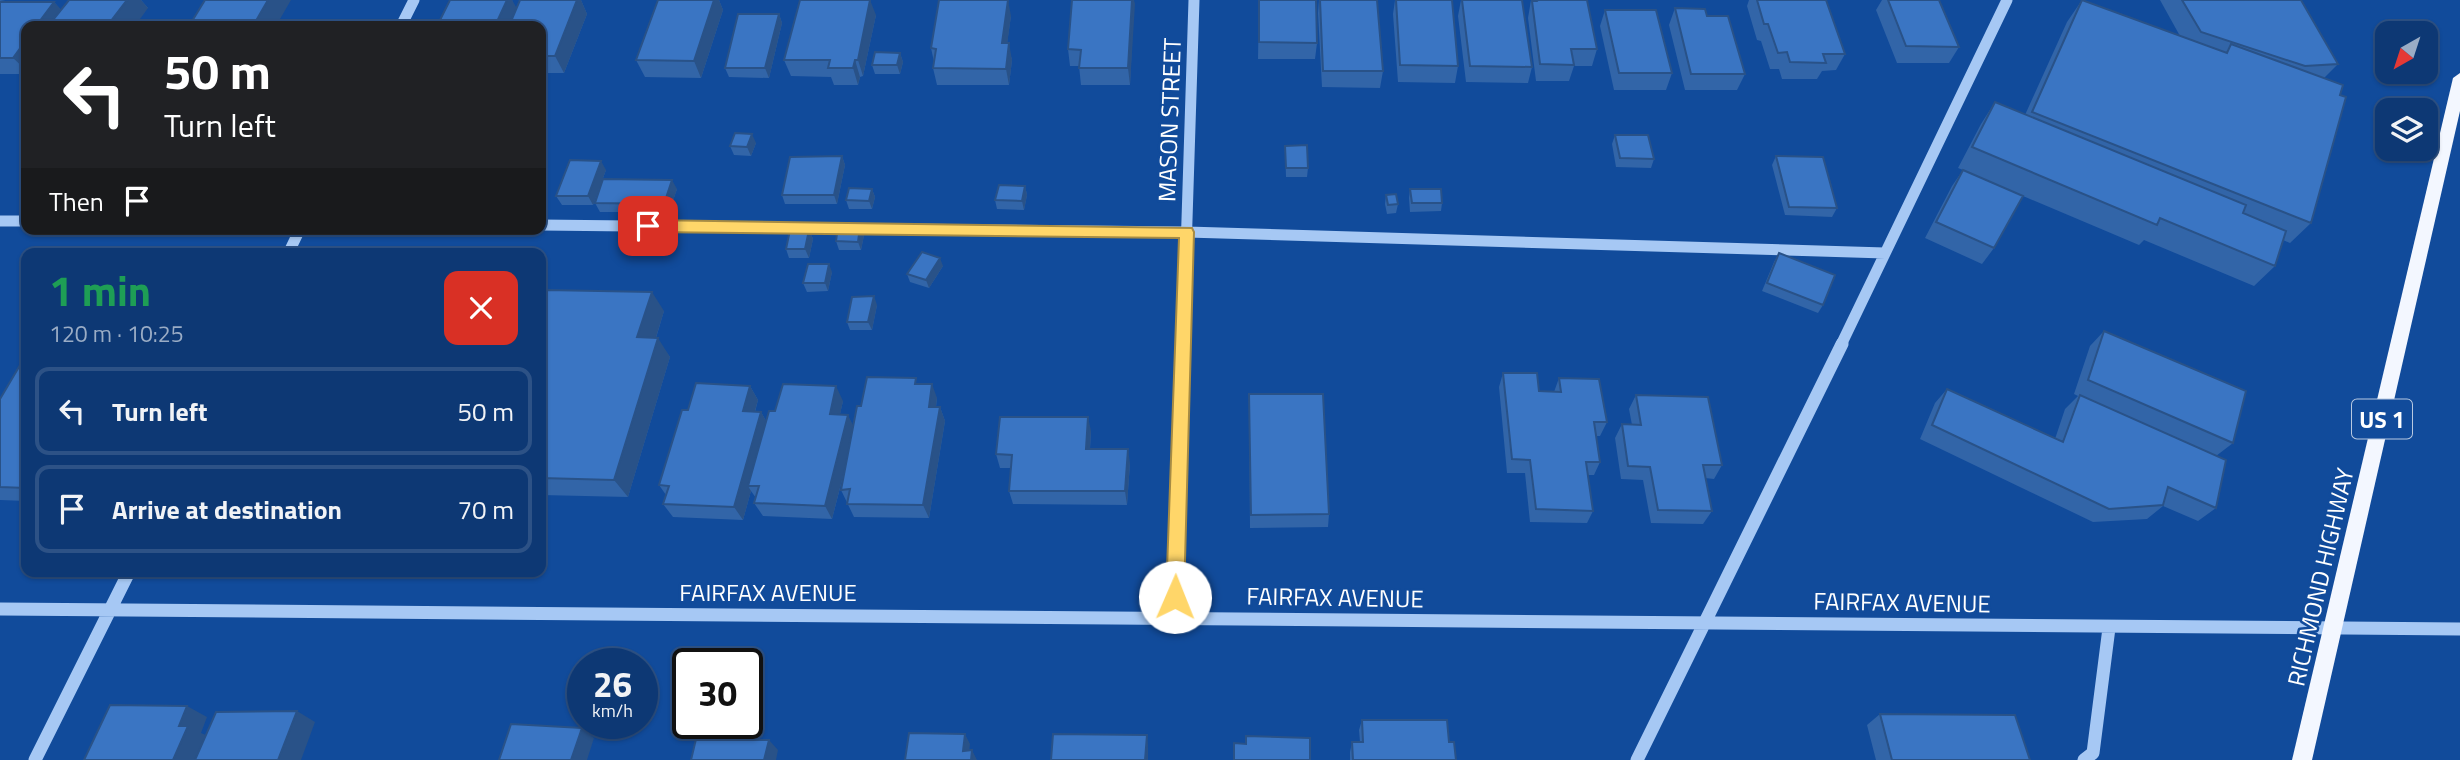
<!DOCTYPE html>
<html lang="en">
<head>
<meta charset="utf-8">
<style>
	:root { --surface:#0d3874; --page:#1b437c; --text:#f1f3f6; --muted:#9aacc5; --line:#2d5286 }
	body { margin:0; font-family:"Titillium Web",sans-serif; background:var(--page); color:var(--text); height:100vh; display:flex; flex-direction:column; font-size:26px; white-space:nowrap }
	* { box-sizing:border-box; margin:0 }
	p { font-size:23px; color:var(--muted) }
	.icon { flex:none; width:38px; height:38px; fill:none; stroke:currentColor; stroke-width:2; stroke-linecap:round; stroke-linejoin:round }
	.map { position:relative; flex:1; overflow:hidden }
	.sheet { position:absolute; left:21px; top:248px; width:525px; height:329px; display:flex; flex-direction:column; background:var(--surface); border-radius:14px; box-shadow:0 2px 5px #0004,0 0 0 2px var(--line) }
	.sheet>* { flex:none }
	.banner { position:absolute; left:21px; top:21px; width:525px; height:214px; border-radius:14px; box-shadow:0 2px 5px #0004,0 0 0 2px var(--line); background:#202124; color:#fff; overflow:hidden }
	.needle { width:46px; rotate:219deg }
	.buttons { position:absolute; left:2375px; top:21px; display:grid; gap:14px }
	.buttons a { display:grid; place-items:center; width:63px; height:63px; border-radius:14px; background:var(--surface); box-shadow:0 2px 5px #0004,0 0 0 2px var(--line); font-size:35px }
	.speed { position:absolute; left:567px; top:648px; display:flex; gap:14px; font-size:35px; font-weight:700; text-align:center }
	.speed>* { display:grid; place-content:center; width:91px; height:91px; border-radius:50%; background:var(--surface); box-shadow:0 2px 5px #0004,0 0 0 2px var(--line); line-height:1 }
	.speed small { font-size:18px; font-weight:400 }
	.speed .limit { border:4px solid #111; border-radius:10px; background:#fff; color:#111 }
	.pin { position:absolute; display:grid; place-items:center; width:60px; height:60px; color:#fff; margin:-30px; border-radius:14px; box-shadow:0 4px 10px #0006 }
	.me { position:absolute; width:77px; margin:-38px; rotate:1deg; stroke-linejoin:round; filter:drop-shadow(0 0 5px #0008) }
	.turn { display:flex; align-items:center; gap:24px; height:147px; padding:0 28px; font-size:32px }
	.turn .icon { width:91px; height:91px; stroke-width:2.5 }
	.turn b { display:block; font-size:49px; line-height:60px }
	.then { display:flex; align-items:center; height:66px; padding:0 28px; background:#0003; gap:14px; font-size:26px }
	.round { display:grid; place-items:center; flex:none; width:74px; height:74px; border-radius:14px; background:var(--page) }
	.summary { display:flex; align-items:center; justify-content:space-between; height:119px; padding:0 28px }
	h1 { font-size:42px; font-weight:700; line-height:52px; color:#1e9e55 }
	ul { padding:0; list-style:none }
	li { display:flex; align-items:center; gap:21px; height:88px; margin:0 14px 10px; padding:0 14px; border:4px solid var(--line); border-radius:14px }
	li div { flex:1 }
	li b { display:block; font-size:26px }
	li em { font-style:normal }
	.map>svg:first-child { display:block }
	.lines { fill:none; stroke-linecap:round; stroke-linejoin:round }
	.minor-far1 { stroke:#a6c8f4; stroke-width:11 }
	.minor { stroke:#a6c8f4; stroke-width:13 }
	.major { fill:#f3f7ff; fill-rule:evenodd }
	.wall { fill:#3265a8 }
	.shaded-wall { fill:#295288 }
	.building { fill:#3a75c3; stroke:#295288; stroke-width:2 }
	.route { fill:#ffd669; stroke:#a68b44; stroke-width:2 }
	.labels { text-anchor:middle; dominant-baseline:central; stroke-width:5; stroke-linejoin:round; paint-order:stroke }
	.shield { fill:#114b9b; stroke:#b8c9e1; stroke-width:2 }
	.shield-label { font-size:23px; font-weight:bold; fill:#fff }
	.street-label { font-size:24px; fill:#fff; stroke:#114b9b }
</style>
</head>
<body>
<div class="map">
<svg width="2460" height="760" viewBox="0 0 2460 760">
	<rect width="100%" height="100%" fill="#114b9b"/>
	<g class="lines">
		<path class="minor-far1" d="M 401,26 L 414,0
			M 0,221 L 26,221
			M 541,225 L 1187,232 L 1885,253
			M 288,254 L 300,229
			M 1183,345 L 1194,0
			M 1841,345 L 2007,0"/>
		<path class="minor" d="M 0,609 L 2460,629
			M 1175,618 L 1183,344
			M 35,760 L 129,572
			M 1637,760 L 1842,344
			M 2084,760 L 2093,753 L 2109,628"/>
		<path class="major" d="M 2460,73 L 2460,111 L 2312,760 L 2292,760 L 2453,78 Z"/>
	</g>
	<path class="wall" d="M 0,0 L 11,2 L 54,2 L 61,10 L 69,0 L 141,0 L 148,8 L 26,26 L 26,74 L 0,74 Z
		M 512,0 L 516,9 L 520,0 L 581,0 L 587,14 L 564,73 L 541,73 L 541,26 L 437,26 Z
		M 658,0 L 719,0 L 723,10 L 701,78 L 645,77 L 636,60 Z
		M 1072,0 L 1134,0 L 1130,85 L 1081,85 L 1079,66 L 1070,66 L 1068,49 Z
		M 1259,0 L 1317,43 L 1315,59 L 1258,59 Z
		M 1319,0 L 1383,71 L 1380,88 L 1322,87 L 1318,13 Z
		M 1395,0 L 1458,66 L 1455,83 L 1398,82 L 1393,14 Z
		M 1461,0 L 1532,67 L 1528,83 L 1466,82 L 1458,16 Z
		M 1531,0 L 1587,0 L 1597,49 L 1592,66 L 1574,66 L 1569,81 L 1536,81 L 1528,18 Z
		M 1749,0 L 1826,0 L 1845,54 L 1836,70 L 1822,71 L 1817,79 L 1782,79 L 1779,69 L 1770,69 L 1761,41 L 1757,40 L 1747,6 Z
		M 1882,0 L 1939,0 L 1959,47 L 1949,63 L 1897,63 L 1876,10 Z
		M 2082,0 L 2180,36 L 2160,0 L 2301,0 L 2338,64 L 2324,78 L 2311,223 L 2290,243 L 2283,240 L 2275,266 L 2254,286 L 2144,240 L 2139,245 L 2023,196 L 1994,248 L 1982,264 L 1925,238 L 1952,186 L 1963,170 L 1958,168 L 1981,124 L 1995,102 L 2025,115 L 2067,22 Z
		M 1675,8 L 1707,16 L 1745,74 L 1737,90 L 1685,90 L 1669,25 Z
		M 1605,10 L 1672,73 L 1666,90 L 1614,90 L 1600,26 Z
		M 779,14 L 782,23 L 769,78 L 729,77 L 725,68 Z
		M 876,15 L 863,76 L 860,77 L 858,85 L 834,85 L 831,77 L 791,76 L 784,60 Z
		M 1011,16 L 1007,43 L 1012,60 L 1009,85 L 937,85 L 933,68 L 934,62 L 931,48 Z
		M 900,53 L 903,62 L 900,74 L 875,74 L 872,65 Z
		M 1615,135 L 1654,159 L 1651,168 L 1616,167 L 1612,144 Z
		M 756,143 L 751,156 L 734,155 L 730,146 Z
		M 1285,146 L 1308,168 L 1307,177 L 1286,177 Z
		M 842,156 L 845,165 L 837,204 L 785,204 L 782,195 Z
		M 1776,156 L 1837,208 L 1832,217 L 1785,215 L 1772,165 Z
		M 606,170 L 593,205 L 562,205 L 556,196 Z
		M 1025,186 L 1027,195 L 1024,210 L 997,209 L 995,200 Z
		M 677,189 L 669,212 L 600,212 L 595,203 Z
		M 872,189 L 875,197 L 872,209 L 849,209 L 846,200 Z
		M 1410,189 L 1442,203 L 1441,211 L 1410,212 L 1409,198 Z
		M 1386,195 L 1398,204 L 1396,213 L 1387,214 L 1385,204 Z
		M 860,227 L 864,235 L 861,250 L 839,250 L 836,241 Z
		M 809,230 L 813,239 L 809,258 L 789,258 L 786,249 Z
		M 1779,253 L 1823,305 L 1818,313 L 1762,291 L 1774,262 Z
		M 943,266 L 929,288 L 910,282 L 907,274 Z
		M 832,272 L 828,291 L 807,292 L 803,283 Z
		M 541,304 L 664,311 L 656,338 L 670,357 L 628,497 L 541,495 Z
		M 877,305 L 872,330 L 850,330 L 847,322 Z
		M 2104,331 L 2233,443 L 2216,456 L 2216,508 L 2198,521 L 2163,506 L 2147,519 L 2093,522 L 1920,439 L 1935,403 L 1947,389 L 2055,439 L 2065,409 L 2078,396 L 2074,394 L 2090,346 Z
		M 26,355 L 26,501 L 0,500 L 0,399 Z
		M 1503,373 L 1539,391 L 1554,392 L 1559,378 L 1607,422 L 1600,436 L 1596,436 L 1600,462 L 1594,475 L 1588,475 L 1593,511 L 1587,523 L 1530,522 L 1525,473 L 1507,473 L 1499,387 Z
		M 919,384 L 937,398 L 936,407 L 940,407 L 945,421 L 929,518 L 854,517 L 841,490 L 845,469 L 832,519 L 763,516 L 754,503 L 756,498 L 751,491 L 743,520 L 673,517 L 663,504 L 666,495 L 659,485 L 688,410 L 750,386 L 758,400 L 755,412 L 761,412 L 766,421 L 775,411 L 843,401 L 840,414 L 853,426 L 861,406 Z
		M 1249,394 L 1329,514 L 1328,527 L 1250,528 Z
		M 1636,395 L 1722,465 L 1714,479 L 1705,478 L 1712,511 L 1703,524 L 1651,523 L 1643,480 L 1621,479 L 1615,438 L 1622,424 L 1632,425 L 1629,409 Z
		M 1091,431 L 1090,449 L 1130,463 L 1127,505 L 1013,504 L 1009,491 L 1011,468 L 1000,468 L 996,454 Z
		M 1880,714 L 2030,760 L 1876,760 L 1867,725 Z
		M 1362,720 L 1449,742 L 1456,760 L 1350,760 L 1350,752 L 1352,742 L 1360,742 L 1359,730 Z"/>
	<path class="shaded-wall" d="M 124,0 L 141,0 L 148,8 L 135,26 L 107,26 Z
		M 268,0 L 291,0 L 276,26 L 253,26 Z
		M 504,0 L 512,0 L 519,12 L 513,26 L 495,26 Z
		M 573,0 L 581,0 L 587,14 L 564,73 L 555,56 Z
		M 714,0 L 719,0 L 723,10 L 701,78 L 694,61 Z
		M 870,0 L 876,15 L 863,76 L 858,60 Z
		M 1008,0 L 1011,16 L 1005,60 L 1002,43 Z
		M 1132,0 L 1134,0 L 1135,4 L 1130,85 L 1128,68 Z
		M 54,2 L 70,19 L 65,26 L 36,26 Z
		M 779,14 L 782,23 L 769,78 L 765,68 Z
		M 26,40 L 26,70 L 13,58 Z
		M 1009,43 L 1012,60 L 1009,85 L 1006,69 Z
		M 900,53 L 903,62 L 900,74 L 897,65 Z
		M 855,60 L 860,77 L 858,85 L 853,68 Z
		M 752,134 L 756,143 L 751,156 L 747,147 Z
		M 842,156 L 845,165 L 837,204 L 834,195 Z
		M 601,161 L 606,170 L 593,205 L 588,196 Z
		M 672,180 L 677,189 L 669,212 L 664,204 Z
		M 1025,186 L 1027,195 L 1024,210 L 1022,201 Z
		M 872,189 L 875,197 L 872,209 L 869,201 Z
		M 860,227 L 864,235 L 861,250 L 858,242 Z
		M 809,230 L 813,239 L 809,258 L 805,249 Z
		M 940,258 L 943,266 L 929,288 L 926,280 Z
		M 829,264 L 832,272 L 828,291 L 825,283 Z
		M 652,292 L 664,311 L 650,357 L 637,337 Z
		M 874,296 L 877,305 L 872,330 L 868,322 Z
		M 658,338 L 670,357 L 628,497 L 614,480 Z
		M 932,384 L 937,398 L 934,421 L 929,407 Z
		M 750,386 L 758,400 L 751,425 L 743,411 Z
		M 836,386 L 843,401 L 837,428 L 830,414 Z
		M 940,407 L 945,421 L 929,518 L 923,505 Z
		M 761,412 L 769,426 L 748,486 L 751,491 L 743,520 L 734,507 Z
		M 848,415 L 855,429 L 832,519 L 825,506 Z
		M 1088,417 L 1091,431 L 1089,463 L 1086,449 Z
		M 1128,449 L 1130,463 L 1127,505 L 1125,491 Z
		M 187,706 L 207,717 L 201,733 L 208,736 L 198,760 L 173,760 L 179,726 Z
		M 297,711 L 315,722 L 301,760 L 278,760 Z
		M 582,728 L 594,738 L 587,760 L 571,760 Z
		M 965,734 L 970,744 L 968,760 L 963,751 Z
		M 1147,735 L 1148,745 L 1148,760 L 1145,760 Z
		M 769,740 L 778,750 L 776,760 L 764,760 Z
		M 972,750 L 977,760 L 971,760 Z"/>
	<path class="building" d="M 69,0 L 127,0 L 107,26 L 48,26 Z
		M 205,0 L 268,0 L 253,26 L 189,26 Z
		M 450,0 L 507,0 L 495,26 L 437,26 Z
		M 520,0 L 577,0 L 555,56 L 541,56 L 541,26 L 509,26 Z
		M 658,0 L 714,0 L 694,61 L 636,60 Z
		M 800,0 L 870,0 L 858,60 L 855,60 L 853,68 L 828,68 L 830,60 L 784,60 Z
		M 939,0 L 1008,0 L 1002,43 L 1009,43 L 1006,69 L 933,68 L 936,49 L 931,48 Z
		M 1072,0 L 1132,0 L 1128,68 L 1079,68 L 1081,50 L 1068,49 Z
		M 1259,0 L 1316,0 L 1317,43 L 1259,42 Z
		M 1320,0 L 1377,0 L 1383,71 L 1323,71 Z
		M 1396,0 L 1452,0 L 1458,66 L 1400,65 Z
		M 1462,0 L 1522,0 L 1532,67 L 1470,66 Z
		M 1535,0 L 1587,0 L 1597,49 L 1571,49 L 1574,65 L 1540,64 L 1532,1 L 1536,1 Z
		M 1757,0 L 1826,0 L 1845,54 L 1823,54 L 1826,63 L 1790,62 L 1787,52 L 1778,53 L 1768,24 L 1764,24 Z
		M 1888,0 L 1939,0 L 1959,47 L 1906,46 Z
		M 2082,0 L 2227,53 L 2231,44 L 2343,85 L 2340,95 L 2346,97 L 2311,223 L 2032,112 Z
		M 2182,0 L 2301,0 L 2338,64 L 2305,66 L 2201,32 Z
		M 0,2 L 54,2 L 36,26 L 26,26 L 26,40 L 13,58 L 0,58 Z
		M 1675,8 L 1705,9 L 1707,16 L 1728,16 L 1745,74 L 1691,74 Z
		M 1605,10 L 1656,10 L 1672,73 L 1619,73 Z
		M 738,14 L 779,14 L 765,68 L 725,68 Z
		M 875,52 L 900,53 L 897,65 L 872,65 Z
		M 1995,102 L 2246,205 L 2243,213 L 2286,231 L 2275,266 L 2160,218 L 2157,225 L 1972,147 Z
		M 735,133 L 752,134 L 747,147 L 730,146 Z
		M 1615,135 L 1648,135 L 1654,159 L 1620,158 Z
		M 1307,145 L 1308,168 L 1286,168 L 1285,146 Z
		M 842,156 L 834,195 L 782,195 L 790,157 Z
		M 1776,156 L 1823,157 L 1837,208 L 1789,207 Z
		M 570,160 L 601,161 L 588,196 L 556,196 Z
		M 1963,170 L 2023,196 L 1994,248 L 1936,222 Z
		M 603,179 L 672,180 L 664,204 L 595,203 Z
		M 999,185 L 1025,186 L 1022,201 L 995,200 Z
		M 849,188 L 872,189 L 869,201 L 846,200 Z
		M 1410,189 L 1441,189 L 1442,203 L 1412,203 Z
		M 1396,194 L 1398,204 L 1388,205 L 1386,195 Z
		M 838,226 L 860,227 L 858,242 L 836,241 Z
		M 790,230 L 809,230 L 805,249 L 786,249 Z
		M 922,252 L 940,258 L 926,280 L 907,274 Z
		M 1779,253 L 1835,275 L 1823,305 L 1767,283 Z
		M 808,264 L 829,264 L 825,283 L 803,283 Z
		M 546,290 L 652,292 L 637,337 L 658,338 L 614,480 L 541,478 L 541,304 Z
		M 874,296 L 868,322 L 847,322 L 852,297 Z
		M 2104,331 L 2246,391 L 2233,443 L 2088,380 Z
		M 26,355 L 26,488 L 0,487 L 0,399 Z
		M 1503,373 L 1537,373 L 1539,391 L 1561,392 L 1559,378 L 1599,379 L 1607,422 L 1594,422 L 1600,462 L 1586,462 L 1593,511 L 1536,509 L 1530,460 L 1512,459 Z
		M 867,377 L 916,378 L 915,384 L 932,384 L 929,407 L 940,407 L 923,505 L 847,504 L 850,489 L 841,490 L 857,406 L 861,406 Z
		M 696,383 L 750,386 L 743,411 L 761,412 L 734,507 L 663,504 L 669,486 L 659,485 L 682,410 L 688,410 Z
		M 783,384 L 836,386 L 830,414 L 848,415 L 825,506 L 754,503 L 759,486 L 748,486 L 769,411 L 775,411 Z
		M 1947,389 L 2063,442 L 2080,395 L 2226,460 L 2216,508 L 2168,487 L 2163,505 L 2109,509 L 1932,425 Z
		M 1249,394 L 1323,394 L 1329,514 L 1251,515 Z
		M 1636,395 L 1708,397 L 1722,465 L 1703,465 L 1712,511 L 1658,510 L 1650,467 L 1628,466 L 1622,424 L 1641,425 Z
		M 1000,417 L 1088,417 L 1086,449 L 1128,449 L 1125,491 L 1009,491 L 1012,455 L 996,454 Z
		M 110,705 L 187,706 L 179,726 L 188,726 L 173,760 L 84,760 Z
		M 297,711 L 278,760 L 195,760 L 216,712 Z
		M 1880,714 L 2015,715 L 2030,760 L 1892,760 Z
		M 1362,720 L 1447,720 L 1449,742 L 1454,742 L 1456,760 L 1353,760 L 1352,742 L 1363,742 Z
		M 511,724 L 582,728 L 571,760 L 499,760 Z
		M 909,733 L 965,734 L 963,751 L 972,750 L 971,760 L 905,760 Z
		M 1053,734 L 1147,735 L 1145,760 L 1051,760 Z
		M 1246,736 L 1310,738 L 1310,760 L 1234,760 L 1234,743 L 1246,744 Z
		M 696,739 L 769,740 L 764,760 L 691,760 Z"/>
	<path class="route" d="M 648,220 L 1192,228 L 1194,232 L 1184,597 L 1182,603 L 1175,605 L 1169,603 L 1166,597 L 1179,238 L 648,232 L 641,226 Z"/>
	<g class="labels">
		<rect class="shield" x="2352" y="399.5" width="60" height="39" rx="5"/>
		<g class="shield-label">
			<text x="2382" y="419">US 1</text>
		</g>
		<g class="street-label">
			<text transform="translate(1169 120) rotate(-88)">MASON STREET</text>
			<text transform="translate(2320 577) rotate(-77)">RICHMOND HIGHWAY</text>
			<text x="768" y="592">FAIRFAX AVENUE</text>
			<text transform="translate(1335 597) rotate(1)">FAIRFAX AVENUE</text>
			<text transform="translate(1902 602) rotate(1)">FAIRFAX AVENUE</text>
		</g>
	</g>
</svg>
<div class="buttons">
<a><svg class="needle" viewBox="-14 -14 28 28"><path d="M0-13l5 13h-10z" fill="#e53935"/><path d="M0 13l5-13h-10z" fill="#9aacc5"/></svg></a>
<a><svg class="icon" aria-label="layers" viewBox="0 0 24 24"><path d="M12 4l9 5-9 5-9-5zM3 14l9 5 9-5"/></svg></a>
</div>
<div class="speed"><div>26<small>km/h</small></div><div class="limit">30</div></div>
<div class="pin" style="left:648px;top:226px;background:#d93025"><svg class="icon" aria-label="arrive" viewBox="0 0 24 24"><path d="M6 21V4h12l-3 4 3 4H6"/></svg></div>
<svg class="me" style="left:1175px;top:597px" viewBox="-20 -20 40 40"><circle r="19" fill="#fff"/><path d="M0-13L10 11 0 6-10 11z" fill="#ffd669"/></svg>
<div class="banner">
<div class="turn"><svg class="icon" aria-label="left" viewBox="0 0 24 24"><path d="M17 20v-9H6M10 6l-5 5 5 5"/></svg><div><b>50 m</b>Turn left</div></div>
<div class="then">Then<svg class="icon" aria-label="arrive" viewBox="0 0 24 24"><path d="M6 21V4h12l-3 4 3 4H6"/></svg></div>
</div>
<section class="sheet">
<div class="summary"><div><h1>1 min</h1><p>120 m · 10:25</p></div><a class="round" style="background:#d93025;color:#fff"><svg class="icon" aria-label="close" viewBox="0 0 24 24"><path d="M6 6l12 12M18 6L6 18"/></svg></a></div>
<ul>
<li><svg class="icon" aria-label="left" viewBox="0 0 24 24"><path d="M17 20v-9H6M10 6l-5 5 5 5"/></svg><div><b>Turn left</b></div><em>50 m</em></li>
<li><svg class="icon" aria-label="arrive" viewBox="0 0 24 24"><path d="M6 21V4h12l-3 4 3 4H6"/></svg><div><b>Arrive at destination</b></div><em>70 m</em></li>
</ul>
</section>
</div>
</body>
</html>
